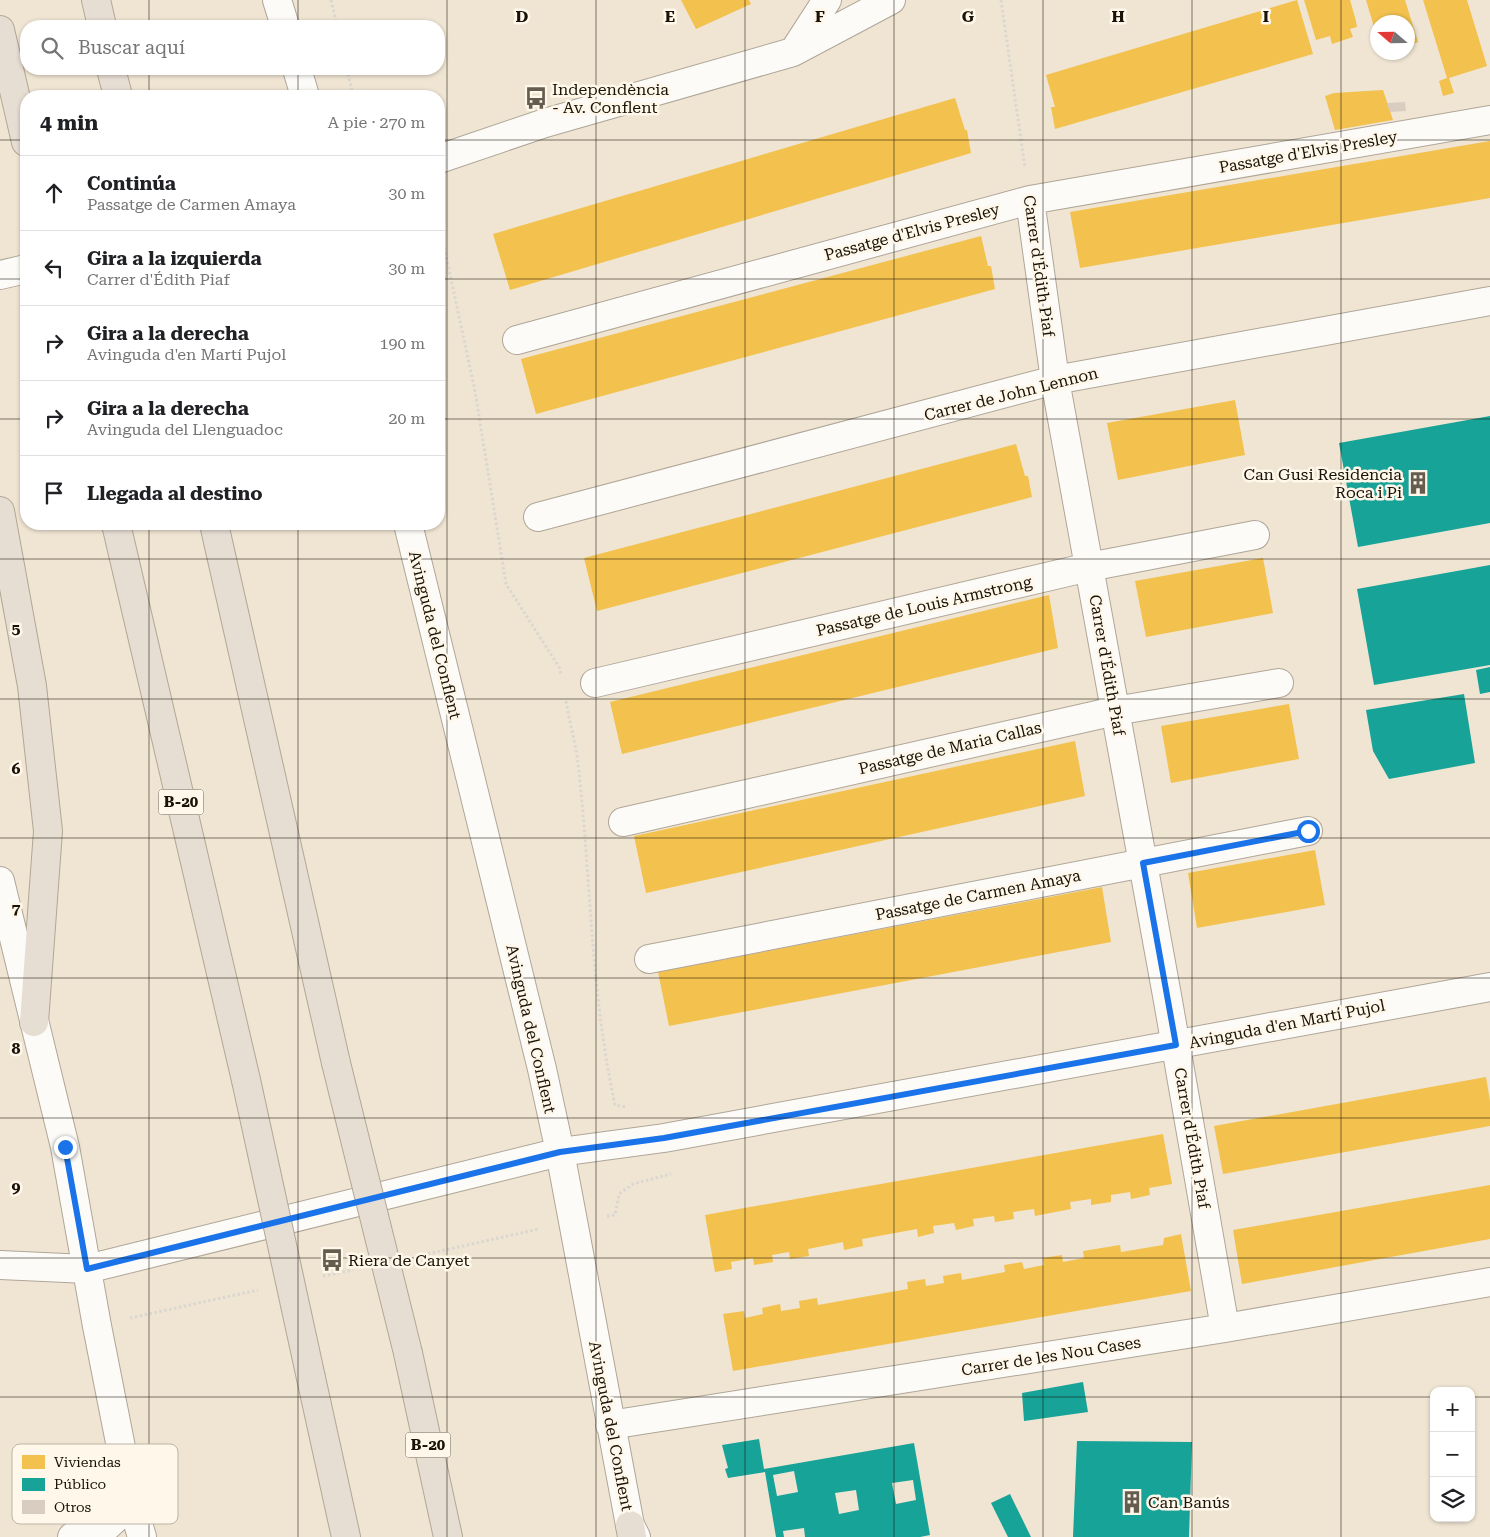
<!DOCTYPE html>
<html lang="es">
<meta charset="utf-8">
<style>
:root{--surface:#fff;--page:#f2f2f2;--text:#202124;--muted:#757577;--line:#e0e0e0}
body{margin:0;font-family:"Roboto Serif",serif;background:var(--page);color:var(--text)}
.controls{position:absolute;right:15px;bottom:15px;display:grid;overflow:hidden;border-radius:10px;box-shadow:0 1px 4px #0004}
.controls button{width:45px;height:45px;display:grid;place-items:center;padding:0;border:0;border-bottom:1px solid var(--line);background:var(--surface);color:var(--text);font:25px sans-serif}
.compass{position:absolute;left:1370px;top:15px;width:45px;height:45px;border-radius:50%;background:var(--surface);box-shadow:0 1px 4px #0004;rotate:290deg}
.stop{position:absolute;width:15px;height:15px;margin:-11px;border:4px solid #1a73e8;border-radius:50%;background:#fff}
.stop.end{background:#1a73e8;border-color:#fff;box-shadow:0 1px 5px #0008}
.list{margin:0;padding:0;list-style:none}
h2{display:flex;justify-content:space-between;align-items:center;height:65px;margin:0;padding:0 20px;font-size:21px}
h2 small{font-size:16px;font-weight:400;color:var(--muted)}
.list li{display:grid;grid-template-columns:32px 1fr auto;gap:15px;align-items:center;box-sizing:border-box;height:75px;padding:0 20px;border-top:1px solid var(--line)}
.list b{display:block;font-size:19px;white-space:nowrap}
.list p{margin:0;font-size:16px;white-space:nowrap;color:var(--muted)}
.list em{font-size:16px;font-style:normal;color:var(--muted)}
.icon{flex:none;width:28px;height:28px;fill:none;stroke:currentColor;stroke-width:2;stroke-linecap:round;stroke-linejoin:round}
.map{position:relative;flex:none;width:1490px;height:1537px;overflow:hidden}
.search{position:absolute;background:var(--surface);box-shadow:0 1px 4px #0004;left:20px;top:20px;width:425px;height:55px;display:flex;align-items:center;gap:12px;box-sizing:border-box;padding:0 18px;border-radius:20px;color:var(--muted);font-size:19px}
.panel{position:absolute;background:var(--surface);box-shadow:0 1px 4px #0004;left:20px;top:90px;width:425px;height:440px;border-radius:20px}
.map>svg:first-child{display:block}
.homes{fill:#f2c14e}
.public{fill:#17a398;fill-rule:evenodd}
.building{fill:#d9cdc2}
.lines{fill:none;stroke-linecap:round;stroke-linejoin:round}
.minor-casing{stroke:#afa698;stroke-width:30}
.highway-casing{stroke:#b3a695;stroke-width:30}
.path{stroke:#dad7d0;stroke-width:3;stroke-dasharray:2.5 2.5;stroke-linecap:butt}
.minor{stroke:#fdfbf8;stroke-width:28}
.highway{stroke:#e6ddd3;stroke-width:28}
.highway-bridge-casing{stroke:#b3a695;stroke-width:30;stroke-linecap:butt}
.highway-bridge{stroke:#e6ddd3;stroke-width:28}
.route{stroke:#1a73e8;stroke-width:6}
.grid{fill:none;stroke:#191307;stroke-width:1;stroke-opacity:0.55}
.labels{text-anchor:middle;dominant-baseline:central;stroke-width:5;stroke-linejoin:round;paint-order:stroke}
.shield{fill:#fff7ea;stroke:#5e574b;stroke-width:1}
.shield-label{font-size:15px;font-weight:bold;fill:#191307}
.poi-label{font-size:16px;fill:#191307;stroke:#fff7ea;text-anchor:start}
.street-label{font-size:16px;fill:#191307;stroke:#fff7ea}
.key{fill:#fff7ea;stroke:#bab3a6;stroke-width:1}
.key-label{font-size:14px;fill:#191307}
.grid-label{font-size:16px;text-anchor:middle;font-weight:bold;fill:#191307;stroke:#fff7ea;stroke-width:5;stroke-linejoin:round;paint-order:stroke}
</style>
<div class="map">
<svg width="1490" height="1537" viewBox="0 0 1490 1537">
<rect width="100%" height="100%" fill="#f0e5d3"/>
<!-- homes -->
<path class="homes" d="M 681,0 L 749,0 L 751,4 L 696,29 Z
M 1297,0 L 1313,54 L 1055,129 L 1051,107 L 1055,107 L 1046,75 Z
M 1304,0 L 1350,0 L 1356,21 L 1357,27 L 1350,29 L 1353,37 L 1332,44 L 1330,36 L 1316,40 Z
M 1366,0 L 1405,0 L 1418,42 L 1408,45 L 1408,22 L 1378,22 L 1377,37 Z
M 1423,0 L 1467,0 L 1487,66 L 1449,78 L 1454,93 L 1443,96 L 1439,81 L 1447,78 Z
M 1383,90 L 1393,120 L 1335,130 L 1325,96 L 1334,93 Z
M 955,98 L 965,130 L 967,130 L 971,153 L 510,290 L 493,234 Z
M 1490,141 L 1490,198 L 1080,268 L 1070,212 Z
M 981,236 L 988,266 L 991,266 L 995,289 L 536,414 L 521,359 Z
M 1235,400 L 1245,455 L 1118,480 L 1107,423 Z
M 1016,444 L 1025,476 L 1028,476 L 1032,497 L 597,611 L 584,558 Z
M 1263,558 L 1273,613 L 1146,637 L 1135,581 Z
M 1049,595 L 1058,648 L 622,754 L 610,702 Z
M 1289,704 L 1299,759 L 1171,783 L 1161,726 Z
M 1075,741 L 1085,796 L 646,893 L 634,836 Z
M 1315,850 L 1325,905 L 1197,928 L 1188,873 Z
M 1102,887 L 1111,942 L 669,1026 L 658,972 Z
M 1486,1077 L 1490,1101 L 1490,1126 L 1223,1174 L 1214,1126 Z
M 1163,1134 L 1172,1184 L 1149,1188 L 1150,1195 L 1131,1199 L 1130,1192 L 1111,1195 L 1111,1202 L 1091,1205 L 1091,1199 L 1070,1202 L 1071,1209 L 1035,1216 L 1034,1209 L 1013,1212 L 1014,1219 L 995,1222 L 994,1216 L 973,1219 L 974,1226 L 956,1230 L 954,1223 L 933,1226 L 934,1233 L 918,1237 L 917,1229 L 862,1239 L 863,1246 L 844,1250 L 843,1242 L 808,1249 L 809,1256 L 790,1259 L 789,1252 L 772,1255 L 773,1262 L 754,1265 L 753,1258 L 731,1262 L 732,1269 L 715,1272 L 705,1215 Z
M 1490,1185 L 1490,1239 L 1242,1284 L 1233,1230 Z
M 1181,1234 L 1191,1291 L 733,1371 L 723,1314 L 744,1311 L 745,1318 L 763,1314 L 762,1308 L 780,1304 L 781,1311 L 800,1308 L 799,1301 L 817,1298 L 818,1305 L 908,1289 L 907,1282 L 925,1279 L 926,1286 L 944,1283 L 943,1276 L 961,1273 L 962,1280 L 1005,1272 L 1004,1265 L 1022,1262 L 1024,1269 L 1044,1265 L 1043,1258 L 1062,1255 L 1063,1262 L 1084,1258 L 1083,1251 L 1120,1245 L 1121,1252 L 1163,1245 L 1164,1238 Z"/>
<!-- public -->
<path class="public" d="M 1490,416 L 1490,523 L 1358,547 L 1339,443 Z
M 1490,565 L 1490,665 L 1374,685 L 1357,589 Z
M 1490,667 L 1490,692 L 1480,694 L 1476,670 Z
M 1464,694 L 1475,763 L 1389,779 L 1373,751 L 1366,710 Z
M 1083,1382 L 1088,1412 L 1024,1421 L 1022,1393 Z
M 759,1439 L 764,1469 L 914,1443 L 930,1535 L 920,1537 L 805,1537 L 804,1528 L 783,1531 L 784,1537 L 776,1537 L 765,1472 L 728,1478 L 725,1469 L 728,1468 L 722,1445 ZM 794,1471 L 798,1492 L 777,1496 L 773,1475 ZM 913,1480 L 916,1500 L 896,1504 L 892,1483 ZM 856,1490 L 859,1510 L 839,1514 L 835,1493 Z
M 1077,1441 L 1192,1442 L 1189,1537 L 1073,1537 Z
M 1010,1494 L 1031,1537 L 1008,1537 L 991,1503 Z"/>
<!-- building -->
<path class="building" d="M 1405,102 L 1406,111 L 1390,112 L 1387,103 Z"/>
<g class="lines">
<defs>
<path id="minor" d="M 277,0 L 285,26
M 794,51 L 827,0
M 297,69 L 305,96
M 439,159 L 545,123 L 793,52 L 891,0
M 1030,200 L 1055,380 L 1168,1001 L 1225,1328
M 0,275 L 26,269
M 517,340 L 1030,200 L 1490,120
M 538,517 L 1055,380 L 1490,301
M 408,524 L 542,1069 L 560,1152 L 630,1525 L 636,1537
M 595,683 L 1089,567 L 1255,535
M 623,822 L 1115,711 L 1279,683
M 0,881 L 65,1147 L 97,1326 L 132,1503 L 142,1537
M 649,959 L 1308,831
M 0,1265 L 87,1269 L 560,1152 L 664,1138 L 1490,987
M 610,1425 L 1225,1328 L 1490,1282
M 72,1537 L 104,1529 L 132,1503"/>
<path id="highway" d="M 96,0 L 102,26
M 0,30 L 26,142
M 111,69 L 118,96
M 0,511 L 32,686 L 48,831 L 34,1022
M 116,524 L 246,1080
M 214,524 L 336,1063
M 408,1353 L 448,1537
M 311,1378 L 346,1537
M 630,1525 L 632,1537"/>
</defs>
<!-- minor casing -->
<use href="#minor" class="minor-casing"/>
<!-- highway casing -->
<use href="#highway" class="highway-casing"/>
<!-- path -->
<path class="path" d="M 331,0 L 337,26
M 1001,0 L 1025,168
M 347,69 L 353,96
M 439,223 L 475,391 L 506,584 L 559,667 L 561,675
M 566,701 C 570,725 577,748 579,772 C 591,883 591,995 615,1105 L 627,1107
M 607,1216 L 615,1215 L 619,1194 L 633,1184 L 671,1174
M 418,1256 L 539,1229
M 323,1276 L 353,1270
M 130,1318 L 258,1290"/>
<!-- minor -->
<use href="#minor" class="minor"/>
<!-- highway -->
<use href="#highway" class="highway"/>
<defs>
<path id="highway-bridge" d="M 336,1063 L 408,1353
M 246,1080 L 311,1378"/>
</defs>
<!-- highway-bridge casing -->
<use href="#highway-bridge" class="highway-bridge-casing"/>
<!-- highway-bridge -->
<use href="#highway-bridge" class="highway-bridge"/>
</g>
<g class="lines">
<!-- route -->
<path class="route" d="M 65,1147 L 87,1269 L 560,1152 L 664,1138 L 1176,1045 L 1143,863 L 1308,831"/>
</g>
<!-- grid -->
<path class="grid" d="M 149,0 L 149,26M 298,0 L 298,26M 447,0 L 447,1537M 596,0 L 596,1537M 745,0 L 745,1537M 894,0 L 894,1537M 1043,0 L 1043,1537M 1192,0 L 1192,1537M 1341,0 L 1341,1537M 149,69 L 149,96M 298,69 L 298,96M 0,140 L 26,140M 439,140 L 1490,140M 0,279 L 26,279M 439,279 L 1490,279M 0,419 L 26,419M 439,419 L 1490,419M 149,524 L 149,1537M 298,524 L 298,1537M 0,559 L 1490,559M 0,699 L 1490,699M 0,838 L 1490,838M 0,978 L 1490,978M 0,1118 L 1490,1118M 0,1258 L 1490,1258M 0,1397 L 1434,1397M 1471,1397 L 1490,1397"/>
<!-- icons -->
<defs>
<symbol id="bus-bare" viewBox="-9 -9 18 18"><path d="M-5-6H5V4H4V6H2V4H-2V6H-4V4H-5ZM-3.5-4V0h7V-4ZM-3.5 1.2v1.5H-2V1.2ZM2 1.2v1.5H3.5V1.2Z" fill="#645c4e" stroke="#fff7ea" stroke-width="2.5" paint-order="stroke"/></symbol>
<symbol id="building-bare" viewBox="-9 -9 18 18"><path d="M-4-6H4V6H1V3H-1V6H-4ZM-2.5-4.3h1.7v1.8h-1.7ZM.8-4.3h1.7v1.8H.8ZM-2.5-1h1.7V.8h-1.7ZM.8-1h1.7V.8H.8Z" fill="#645c4e" stroke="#fff7ea" stroke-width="2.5" paint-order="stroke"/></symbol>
</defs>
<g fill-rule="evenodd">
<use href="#bus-bare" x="520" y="82" width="32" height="32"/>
<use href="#building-bare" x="1402" y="467" width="32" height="32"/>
<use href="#bus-bare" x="316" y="1244" width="32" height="32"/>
<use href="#building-bare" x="1116" y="1486" width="32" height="32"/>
</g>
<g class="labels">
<!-- shield labels -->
<g class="shield">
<rect x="158.5" y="789.5" width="45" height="25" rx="4"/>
<rect x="405.5" y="1432.5" width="45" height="25" rx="4"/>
</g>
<g class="shield-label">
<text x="181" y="802">B-20</text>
<text x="428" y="1445">B-20</text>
</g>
<!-- poi labels -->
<g class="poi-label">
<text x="552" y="89">Independència<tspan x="552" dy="18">- Av. Conflent</tspan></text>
<text x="1402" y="474" text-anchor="end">Can Gusi Residencia<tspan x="1402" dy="18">Roca i Pi</tspan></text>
<text x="348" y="1260">Riera de Canyet</text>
<text x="1148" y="1502">Can Banús</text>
</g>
<!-- street labels -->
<g class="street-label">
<text transform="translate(1308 152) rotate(-10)">Passatge d'Elvis Presley</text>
<text transform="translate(912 232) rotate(-15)">Passatge d'Elvis Presley</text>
<text transform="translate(1039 266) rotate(82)">Carrer d'Édith Piaf</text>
<text transform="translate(1011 394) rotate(-14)">Carrer de John Lennon</text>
<text transform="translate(924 606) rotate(-13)">Passatge de Louis Armstrong</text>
<text transform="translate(435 635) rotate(76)">Avinguda del Conflent</text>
<text transform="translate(1107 665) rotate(80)">Carrer d'Édith Piaf</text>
<text transform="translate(950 748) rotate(-13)">Passatge de Maria Callas</text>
<text transform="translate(978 895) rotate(-11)">Passatge de Carmen Amaya</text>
<text transform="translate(1287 1024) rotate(-11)">Avinguda d'en Martí Pujol</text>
<text transform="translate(531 1029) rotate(77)">Avinguda del Conflent</text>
<text transform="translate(1192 1138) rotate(80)">Carrer d'Édith Piaf</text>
<text transform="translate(1051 1356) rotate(-9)">Carrer de les Nou Cases</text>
<text transform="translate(611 1426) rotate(79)">Avinguda del Conflent</text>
</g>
</g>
<!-- legend -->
<rect x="12" y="1444" width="166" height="80" rx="8" class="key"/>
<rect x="22" y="1455" width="23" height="14" fill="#f2c14e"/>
<rect x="22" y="1478" width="23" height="13" fill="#17a398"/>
<rect x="22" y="1500" width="23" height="14" fill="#d9cdc2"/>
<g class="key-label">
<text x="54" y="1467">Viviendas</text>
<text x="54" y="1489">Público</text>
<text x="54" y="1512">Otros</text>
</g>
<g class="grid-label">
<text x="522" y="22">D</text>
<text x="670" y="22">E</text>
<text x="820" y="22">F</text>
<text x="968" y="22">G</text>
<text x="1118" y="22">H</text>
<text x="1266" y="22">I</text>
<text x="16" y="634">5</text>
<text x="16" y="774">6</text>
<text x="16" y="914">7</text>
<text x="16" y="1054">8</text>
<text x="16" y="1193">9</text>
</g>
</svg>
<div class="controls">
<button>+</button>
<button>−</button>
<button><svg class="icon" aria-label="layers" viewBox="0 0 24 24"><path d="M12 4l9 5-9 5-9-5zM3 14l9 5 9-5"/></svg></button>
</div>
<svg class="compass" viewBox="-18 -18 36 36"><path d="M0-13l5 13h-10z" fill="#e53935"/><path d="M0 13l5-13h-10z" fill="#757577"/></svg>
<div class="stop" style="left:1308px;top:831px"></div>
<div class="stop end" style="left:65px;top:1147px"></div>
<div class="search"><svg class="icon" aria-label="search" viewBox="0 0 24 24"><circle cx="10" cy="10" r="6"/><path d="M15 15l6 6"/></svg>Buscar aquí</div>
<section class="panel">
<h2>4 min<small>A pie · 270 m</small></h2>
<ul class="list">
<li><svg class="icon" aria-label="ahead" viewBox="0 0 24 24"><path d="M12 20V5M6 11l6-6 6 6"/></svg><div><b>Continúa</b><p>Passatge de Carmen Amaya</p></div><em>30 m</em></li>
<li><svg class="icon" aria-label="left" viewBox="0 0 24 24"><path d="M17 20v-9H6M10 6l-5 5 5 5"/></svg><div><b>Gira a la izquierda</b><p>Carrer d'Édith Piaf</p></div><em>30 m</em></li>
<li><svg class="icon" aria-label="right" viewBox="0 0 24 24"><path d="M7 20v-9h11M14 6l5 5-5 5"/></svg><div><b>Gira a la derecha</b><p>Avinguda d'en Martí Pujol</p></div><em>190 m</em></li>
<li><svg class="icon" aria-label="right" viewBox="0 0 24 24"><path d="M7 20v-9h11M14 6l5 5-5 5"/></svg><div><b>Gira a la derecha</b><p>Avinguda del Llenguadoc</p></div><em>20 m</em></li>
<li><svg class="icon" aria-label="arrive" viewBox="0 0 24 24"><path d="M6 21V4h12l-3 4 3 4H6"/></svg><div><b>Llegada al destino</b></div></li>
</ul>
</section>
</div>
